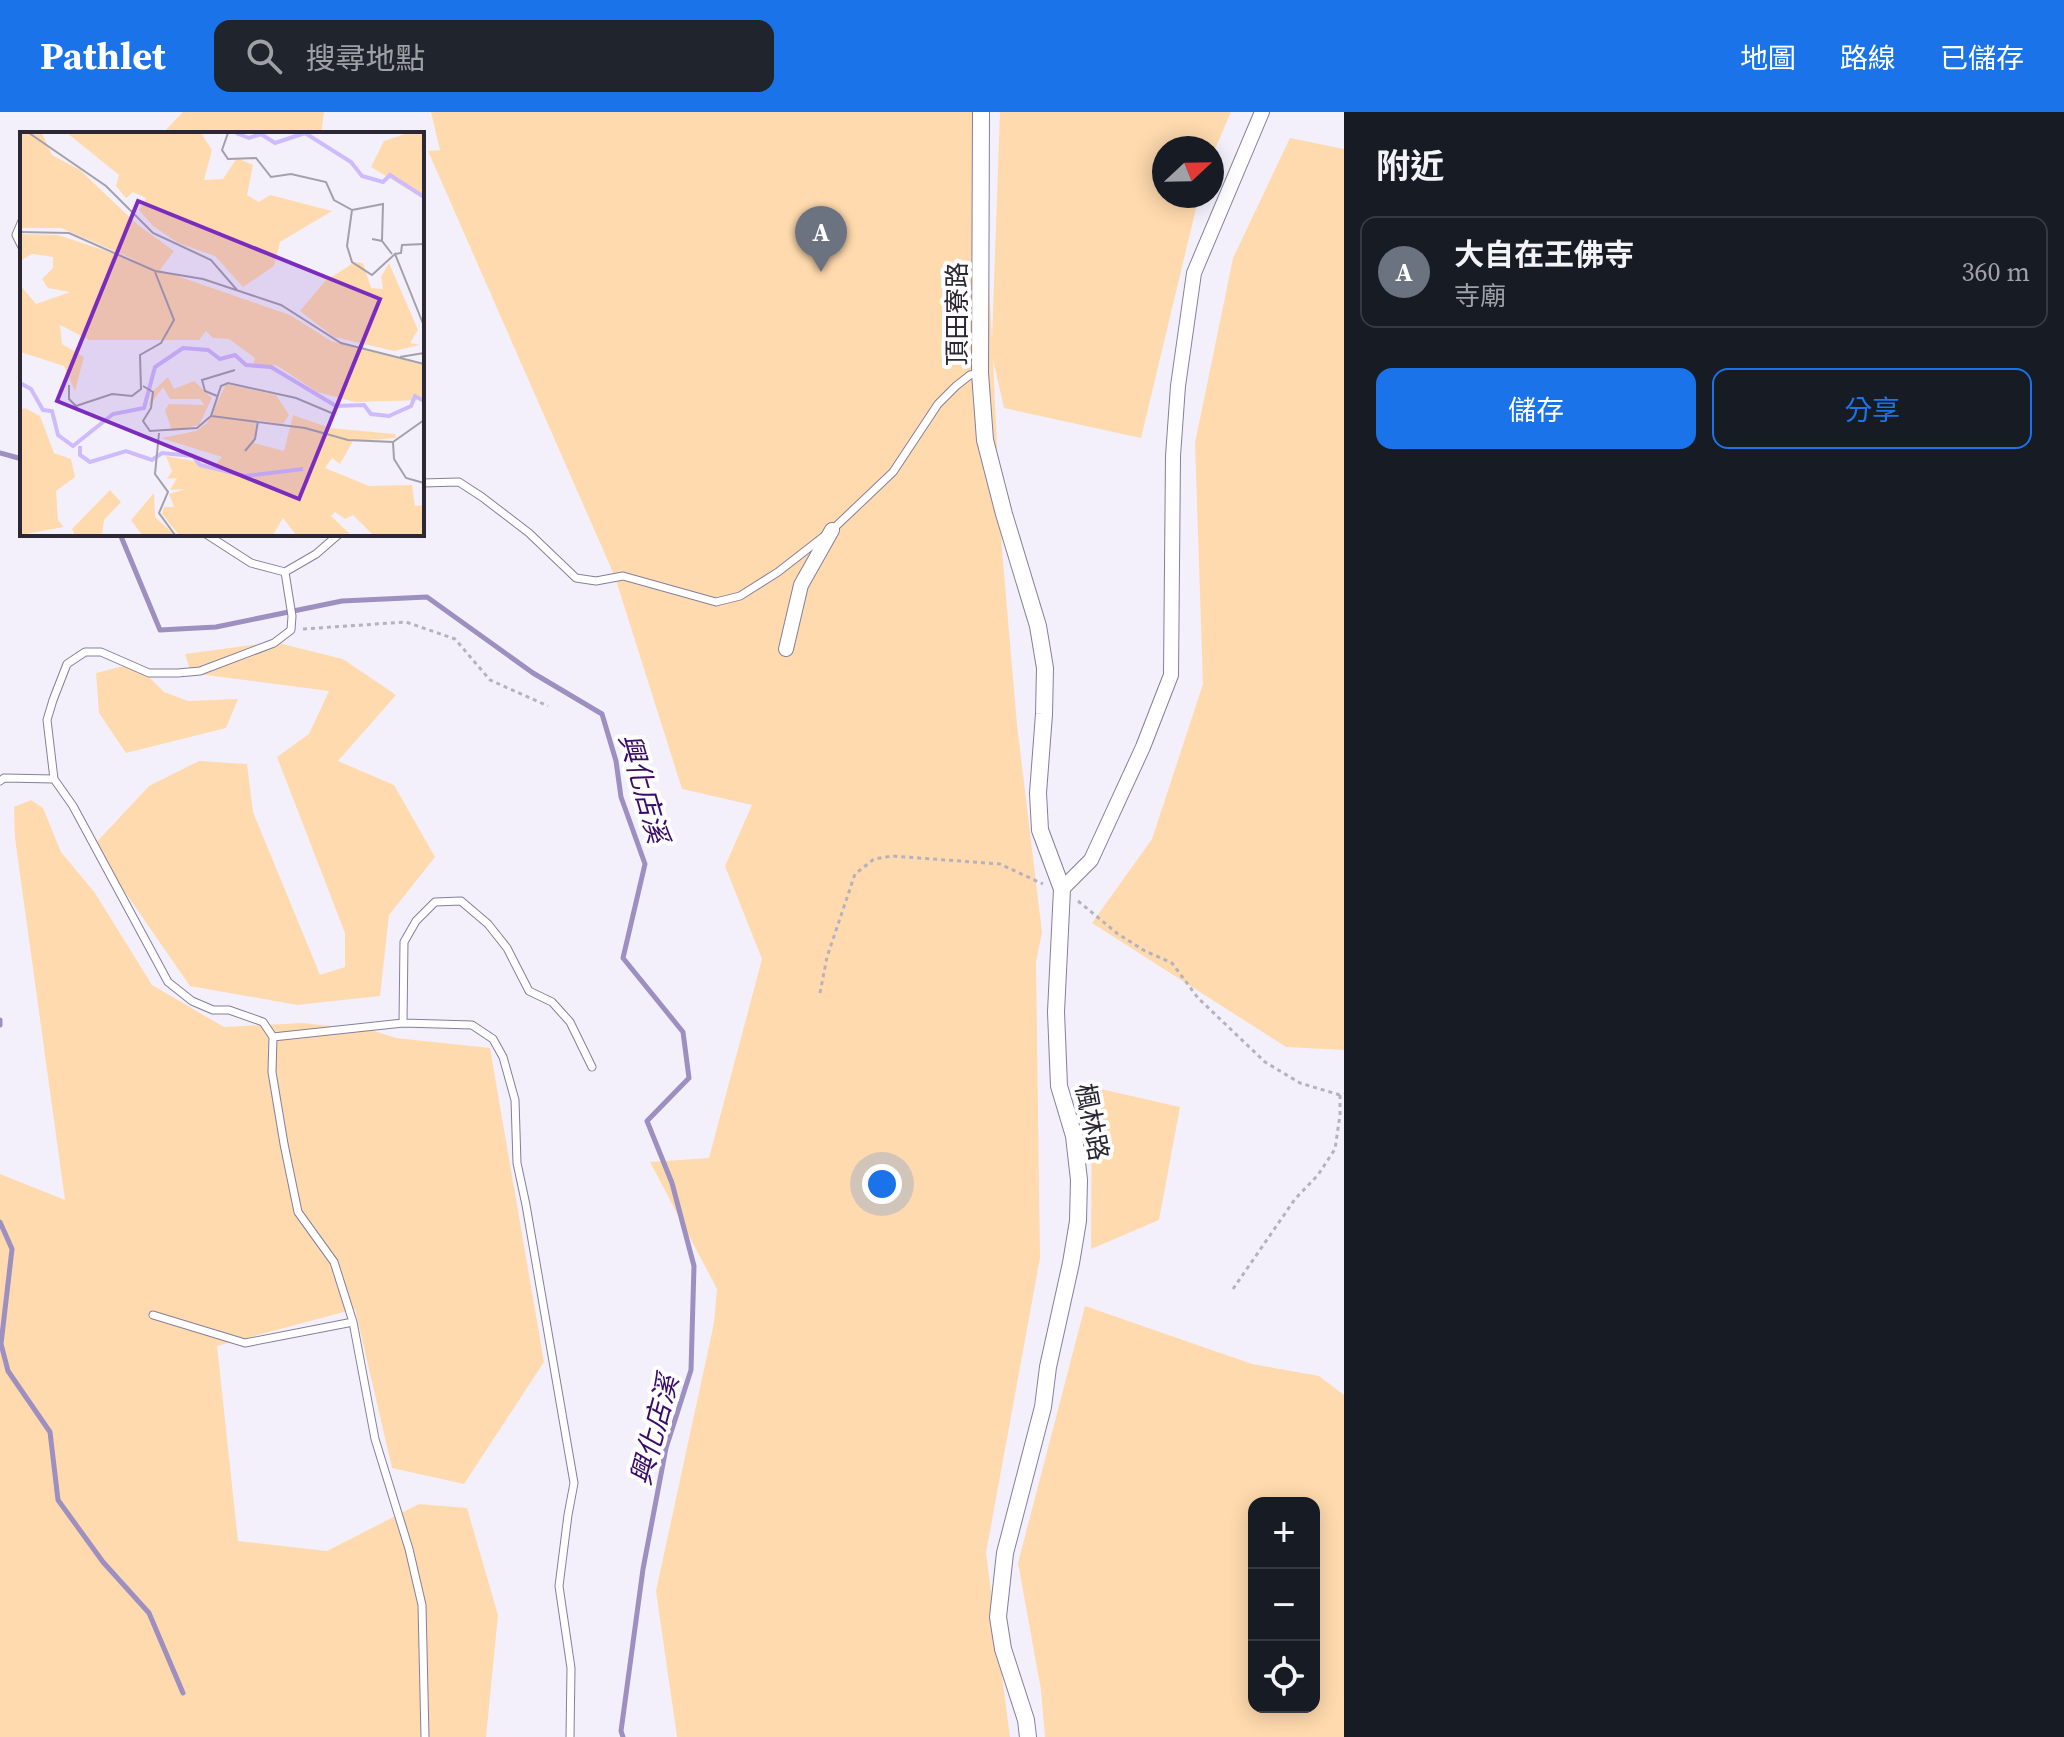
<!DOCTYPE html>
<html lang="zh-TW">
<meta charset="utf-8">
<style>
:root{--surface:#171b24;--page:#20242c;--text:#f1f3f6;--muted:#9ea1a6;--line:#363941;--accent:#1a73e8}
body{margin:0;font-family:"Source Serif 4","Noto Sans TC",serif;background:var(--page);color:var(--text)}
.controls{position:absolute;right:24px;bottom:24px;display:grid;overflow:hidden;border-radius:16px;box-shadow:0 4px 20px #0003}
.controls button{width:72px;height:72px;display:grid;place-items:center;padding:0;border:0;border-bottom:2px solid var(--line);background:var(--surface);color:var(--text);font:40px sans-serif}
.compass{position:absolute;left:1152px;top:24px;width:72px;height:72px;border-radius:50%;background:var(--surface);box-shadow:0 4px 20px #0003;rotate:68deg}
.you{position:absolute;left:882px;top:1072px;width:28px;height:28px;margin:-20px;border:6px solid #fff;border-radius:50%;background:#1a73e8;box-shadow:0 0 0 12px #1a73e833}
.badge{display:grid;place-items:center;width:52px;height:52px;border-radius:50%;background:var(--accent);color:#fff;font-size:26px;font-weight:700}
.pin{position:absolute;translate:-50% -66px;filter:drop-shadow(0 2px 4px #0008)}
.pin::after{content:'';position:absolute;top:42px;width:28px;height:24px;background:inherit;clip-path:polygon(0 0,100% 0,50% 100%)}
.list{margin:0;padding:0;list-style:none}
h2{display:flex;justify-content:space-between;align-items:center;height:104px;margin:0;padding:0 32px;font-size:34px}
h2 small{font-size:26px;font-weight:400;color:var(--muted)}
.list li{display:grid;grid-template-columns:52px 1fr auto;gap:24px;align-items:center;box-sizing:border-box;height:112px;margin:0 16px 16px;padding:0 16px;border:2px solid var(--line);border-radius:16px}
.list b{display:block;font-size:30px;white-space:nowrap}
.list p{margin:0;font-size:26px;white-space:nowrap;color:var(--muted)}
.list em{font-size:26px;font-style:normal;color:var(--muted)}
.actions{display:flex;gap:16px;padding:24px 32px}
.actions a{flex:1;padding:18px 0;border:2px solid var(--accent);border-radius:16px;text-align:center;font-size:28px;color:var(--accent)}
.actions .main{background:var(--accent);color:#fff}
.icon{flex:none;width:44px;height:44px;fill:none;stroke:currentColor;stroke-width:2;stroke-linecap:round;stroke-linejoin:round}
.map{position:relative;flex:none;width:1344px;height:1625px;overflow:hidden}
header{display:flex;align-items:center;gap:48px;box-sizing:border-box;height:112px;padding:0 40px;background:var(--accent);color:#fff}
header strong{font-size:38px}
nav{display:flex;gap:44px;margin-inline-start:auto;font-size:28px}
.search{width:560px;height:72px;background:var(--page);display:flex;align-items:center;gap:20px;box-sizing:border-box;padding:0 28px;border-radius:16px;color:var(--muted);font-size:30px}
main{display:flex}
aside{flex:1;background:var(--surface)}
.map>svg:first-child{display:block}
.green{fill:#ffdaae;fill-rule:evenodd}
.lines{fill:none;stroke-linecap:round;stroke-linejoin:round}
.stream{stroke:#9d8fc0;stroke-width:5}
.service-casing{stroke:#867e9a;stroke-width:9}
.minor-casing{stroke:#867e9a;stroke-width:16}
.tertiary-casing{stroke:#867e9a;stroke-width:18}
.path{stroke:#b5b2be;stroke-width:3;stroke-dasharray:4 4;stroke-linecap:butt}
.service{stroke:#fff;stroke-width:7}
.minor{stroke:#fff;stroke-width:14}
.tertiary{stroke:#fff;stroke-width:16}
.labels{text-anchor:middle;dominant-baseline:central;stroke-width:8;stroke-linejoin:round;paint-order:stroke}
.street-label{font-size:26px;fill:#2b2833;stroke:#fff}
.water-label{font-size:28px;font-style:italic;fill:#390a6a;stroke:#fff}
.inset-river{fill:none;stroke:#cebbfd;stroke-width:4}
.inset-road{fill:none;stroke:#a3a0ac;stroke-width:2}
.view{fill:#7b2cbf;fill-opacity:0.15;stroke:#7b2cbf;stroke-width:4}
.inset-edge{fill:none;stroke:#2b2833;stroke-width:4}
</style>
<header>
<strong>Pathlet</strong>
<div class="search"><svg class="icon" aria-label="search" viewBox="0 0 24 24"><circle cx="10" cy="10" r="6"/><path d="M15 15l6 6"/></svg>搜尋地點</div>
<nav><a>地圖</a><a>路線</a><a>已儲存</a></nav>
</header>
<main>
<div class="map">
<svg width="1344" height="1625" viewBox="0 0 1344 1625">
<rect width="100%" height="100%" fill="#f3f0fc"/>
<!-- green -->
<path class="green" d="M 183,0 L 324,0 L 321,22 L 162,22 Z
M 431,0 L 980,0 L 992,228 L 1000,0 L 1231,0 L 1212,44 L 1212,36 L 1164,36 L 1164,84 L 1199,84 L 1141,326 L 1004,296 L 993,248 L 1002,438 L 1017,613 L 1042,820 L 1036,850 L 1040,1146 L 986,1441 L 1010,1625 L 677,1625 L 656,1479 L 714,1211 L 717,1177 L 650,1050 L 709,1046 L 762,847 L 725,754 L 752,693 L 682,677 L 615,465 L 428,39 L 440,38 Z
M 1290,26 L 1344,37 L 1344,938 L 1286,935 L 1092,811 L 1152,727 L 1203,572 L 1195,331 L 1233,146 Z
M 274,530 L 343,547 L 396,583 L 338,649 L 394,673 L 435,745 L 389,803 L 380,884 L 297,893 L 190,874 L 93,734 L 149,674 L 199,649 L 247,652 L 253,700 L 320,863 L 345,855 L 345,821 L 277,645 L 309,622 L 329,579 L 191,561 L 185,542 Z
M 135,551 L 164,580 L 188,589 L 238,587 L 226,616 L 126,641 L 99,601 L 96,561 Z
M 31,688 L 43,696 L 61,740 L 95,781 L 152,873 L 224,915 L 302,911 L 371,918 L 396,926 L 490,936 L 544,1250 L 464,1372 L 392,1356 L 355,1197 L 217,1234 L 238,1429 L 327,1439 L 419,1392 L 467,1396 L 498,1503 L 486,1625 L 0,1625 L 0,1062 L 65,1088 L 15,726 L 14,695 Z
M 1092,975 L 1180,995 L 1159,1108 L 1091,1137 Z
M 1085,1194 L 1252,1252 L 1319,1264 L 1344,1283 L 1344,1625 L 1045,1625 L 1041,1578 L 1018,1451 ZM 1254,1391 L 1314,1391 L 1314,1595 L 1254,1595 Z"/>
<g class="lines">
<!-- stream -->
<path class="stream" d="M 0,341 L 22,347
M 120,422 L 160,518 L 216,515 L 342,489 L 427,485 L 533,561 L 602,602 L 616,649 L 621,685 L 645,752 L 623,846 L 683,920 L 689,966 L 647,1009 L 672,1071 L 694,1154 L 691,1258 L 666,1336 L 643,1457 L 621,1619 L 623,1625
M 0,908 L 0,913
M 0,1110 L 12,1137 L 1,1232 L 8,1259 L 50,1320 L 58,1388 L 103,1450 L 149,1501 L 183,1581"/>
<defs>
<path id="service" d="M 22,109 L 16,123 L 22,135
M 422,371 L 459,370 L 482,385 L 529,421 L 576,466 L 596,469 L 623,464 L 716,490 L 740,484 L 778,460 L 832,418 L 893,360 L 938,292 L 956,274 L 970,263 L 980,261
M 206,422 L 251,451 L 285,460 L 316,442 L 339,422
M 0,669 L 4,666 L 54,667
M 403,911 L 404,830 L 416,809 L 435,790 L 461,789 L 488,812 L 507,836 L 529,879 L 552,890 L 570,910 L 592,955
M 273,925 L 263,910 L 229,898 L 213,898 L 192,889 L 168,870 L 73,694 L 54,667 L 47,608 L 53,588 L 67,552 L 85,540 L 101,540 L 149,561 L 178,561 L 200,559 L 274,531 L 291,518 L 292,504 L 285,460
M 153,1203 L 245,1231 L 353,1210
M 425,1625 L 422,1493 L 409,1437 L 375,1327 L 353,1210 L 334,1150 L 298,1100 L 284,1032 L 272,960 L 273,925 L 403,911 L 472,913 L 493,927 L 503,945 L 515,988 L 517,1051 L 526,1093 L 574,1371 L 568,1403 L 559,1474 L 571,1556 L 570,1625"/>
<path id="minor" d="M 786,537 L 801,473 L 832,418
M 1062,777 L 1091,748 L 1143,635 L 1171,563 L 1173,344 L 1178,274 L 1194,161 L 1262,0"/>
<path id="tertiary" d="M 981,0 L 980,261 L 985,328 L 1004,402 L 1038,514 L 1045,556 L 1044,602 L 1038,681 L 1040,718 L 1062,777 L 1056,900 L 1059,974 L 1074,1024 L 1079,1068 L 1078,1109 L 1071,1151 L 1048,1255 L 1043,1295 L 1005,1441 L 998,1505 L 1003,1537 L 1026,1608 L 1028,1625"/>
</defs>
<!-- service casing -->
<use href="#service" class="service-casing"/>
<!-- minor casing -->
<use href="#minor" class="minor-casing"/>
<!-- tertiary casing -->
<use href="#tertiary" class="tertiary-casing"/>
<!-- path -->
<path class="path" d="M 303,517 L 406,510 L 455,527 L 490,568 L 548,594
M 1078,789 L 1118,822 L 1145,839 L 1172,851 L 1198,886 L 1265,950 L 1300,971 L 1340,983 L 1344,982
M 820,881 L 827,845 L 855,762 L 874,747 L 892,744 L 1000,752 L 1043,772
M 1233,1177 L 1295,1087 L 1318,1063 L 1335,1037 L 1340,1003 L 1340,983"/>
<!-- service -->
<use href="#service" class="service"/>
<!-- minor -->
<use href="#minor" class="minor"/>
<!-- tertiary -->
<use href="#tertiary" class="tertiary"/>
</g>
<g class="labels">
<!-- street labels -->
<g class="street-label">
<text transform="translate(957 202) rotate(-90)">頂田寮路</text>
<text transform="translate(1092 1010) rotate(79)">楓林路</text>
</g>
<!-- water labels -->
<g class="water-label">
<text transform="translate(644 676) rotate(74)">興化店溪</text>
<text transform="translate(654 1318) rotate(-75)">興化店溪</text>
</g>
</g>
<!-- overview -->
<g transform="translate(20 20)">
<rect width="404" height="404" fill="#f3f0fc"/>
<path d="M 0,1 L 22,1 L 32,23 L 60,38 L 118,93 L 154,119 L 140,138 L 270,183 L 311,209 L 404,233 L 404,268 L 335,270 L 297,260 L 256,233 L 232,236 L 235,226 L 209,207 L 193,206 L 186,199 L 179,208 L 69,208 L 40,193 L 42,212 L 64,225 L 55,259 L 44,234 L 0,220 L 0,153 L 16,172 L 50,160 L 28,156 L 22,147 L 33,136 L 33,125 L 12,122 L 0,129 L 0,102 L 38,103 L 120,130 L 41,96 L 0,96 ZM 47,1 L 181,1 L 192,18 L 184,48 L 203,47 L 217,26 L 233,33 L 227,63 L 239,70 L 250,63 L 312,79 L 260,110 L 254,134 L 223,155 L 195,124 L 158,111 L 133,94 L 119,78 L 126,66 L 113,60 L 106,66 L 96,54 L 99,43 ZM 388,1 L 404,1 L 404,67 L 351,35 L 364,9 ZM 335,130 L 343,131 L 351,156 L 363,157 L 361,145 L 369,131 L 398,198 L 390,211 L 400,213 L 374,219 L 314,205 L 280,179 L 305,149 ZM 148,245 L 154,257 L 174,249 L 192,266 L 179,293 L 152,299 L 145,278 L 149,272 L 184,273 L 180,267 L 150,267 L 143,255 L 129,274 L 132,260 ZM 206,252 L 256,263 L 269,283 L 263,292 L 237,288 L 234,311 L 264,319 L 273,283 L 310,296 L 375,302 L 376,306 L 333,309 L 320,332 L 312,326 L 305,336 L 349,354 L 392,353 L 395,374 L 404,373 L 404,403 L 353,403 L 333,383 L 325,387 L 315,380 L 311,384 L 331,403 L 276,403 L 263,386 L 253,403 L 159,403 L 142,382 L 144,375 L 154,375 L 149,362 L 165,357 L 150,358 L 157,346 L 147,347 L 152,339 L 146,324 L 195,333 L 202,325 L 141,306 L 176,299 L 187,291 ZM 5,276 L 20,284 L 34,321 L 51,327 L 55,345 L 36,359 L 38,388 L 44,395 L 0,403 L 0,278 ZM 90,358 L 101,370 L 84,388 L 82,403 L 55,403 L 52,397 ZM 134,361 L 135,385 L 155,403 L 122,403 L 111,388 Z" fill="#ffdaae"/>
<path class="inset-river" d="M 216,1 L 229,6 L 241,2 L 255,11 L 285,1 L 331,30 L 342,44 L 363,50 L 370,43 L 404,65M 0,251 L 11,257 L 23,278 L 32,279 L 38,303 L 53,314 L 93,282 L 124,276 L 135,235 L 163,216 L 188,218 L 200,227 L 215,223 L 226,233 L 251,235 L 316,274 L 344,273 L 351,282 L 369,284 L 391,274 L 395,264 L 404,269M 60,314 L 60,323 L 70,330 L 106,319 L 132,328 L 142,321 L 173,324 L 180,333 L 225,344 L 283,337"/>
<path class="inset-road" d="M 9,1 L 86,54 L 133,101 L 191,128 L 217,158M 208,1 L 202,18 L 208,27 L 236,26 L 251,45 L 271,42 L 306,50 L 314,68 L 332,78 L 327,114 L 332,130 L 352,143 L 375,122 L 404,194M 332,78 L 363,72 L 362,109M 0,100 L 49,101 L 135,139 L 183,147 L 261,173 L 321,211 L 404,232M 352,107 L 362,109 L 372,122M 375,122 L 381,121 L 382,113 L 404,112M 380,225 L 404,221M 49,253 L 49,267 L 56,274 L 92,262 L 112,264 L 121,257 L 120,223 L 141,211 L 154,188 L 135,140M 123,254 L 133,260 L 131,276 L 123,289 L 130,299 L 177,296 L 191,284M 197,264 L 185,259 L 182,248 L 215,238M 314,282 L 276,266 L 208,251 L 201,254 L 191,284 L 285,296 L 328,308 L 373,310 L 374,327 L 386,346 L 404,351M 139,301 L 135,342 L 148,360 L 139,381 L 155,403M 373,310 L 404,288M 225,319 L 235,307 L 238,289"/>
<path class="view" d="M 118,69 L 360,167 L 279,367 L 37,269 Z"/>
<rect width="404" height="404" class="inset-edge"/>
</g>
</svg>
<div class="controls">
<button>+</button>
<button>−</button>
<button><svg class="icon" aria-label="locate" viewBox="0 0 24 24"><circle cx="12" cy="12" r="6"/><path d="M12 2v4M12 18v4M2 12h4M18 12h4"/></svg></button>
</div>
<svg class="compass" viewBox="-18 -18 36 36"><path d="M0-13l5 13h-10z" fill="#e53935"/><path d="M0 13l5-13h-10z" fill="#9ea1a6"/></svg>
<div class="you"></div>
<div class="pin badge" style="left:821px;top:160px;background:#6b7280">A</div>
</div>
<aside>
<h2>附近<small></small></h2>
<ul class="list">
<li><span class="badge" style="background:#6b7280">A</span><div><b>大自在王佛寺</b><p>寺廟</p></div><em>360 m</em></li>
</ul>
<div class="actions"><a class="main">儲存</a><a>分享</a></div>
</aside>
</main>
